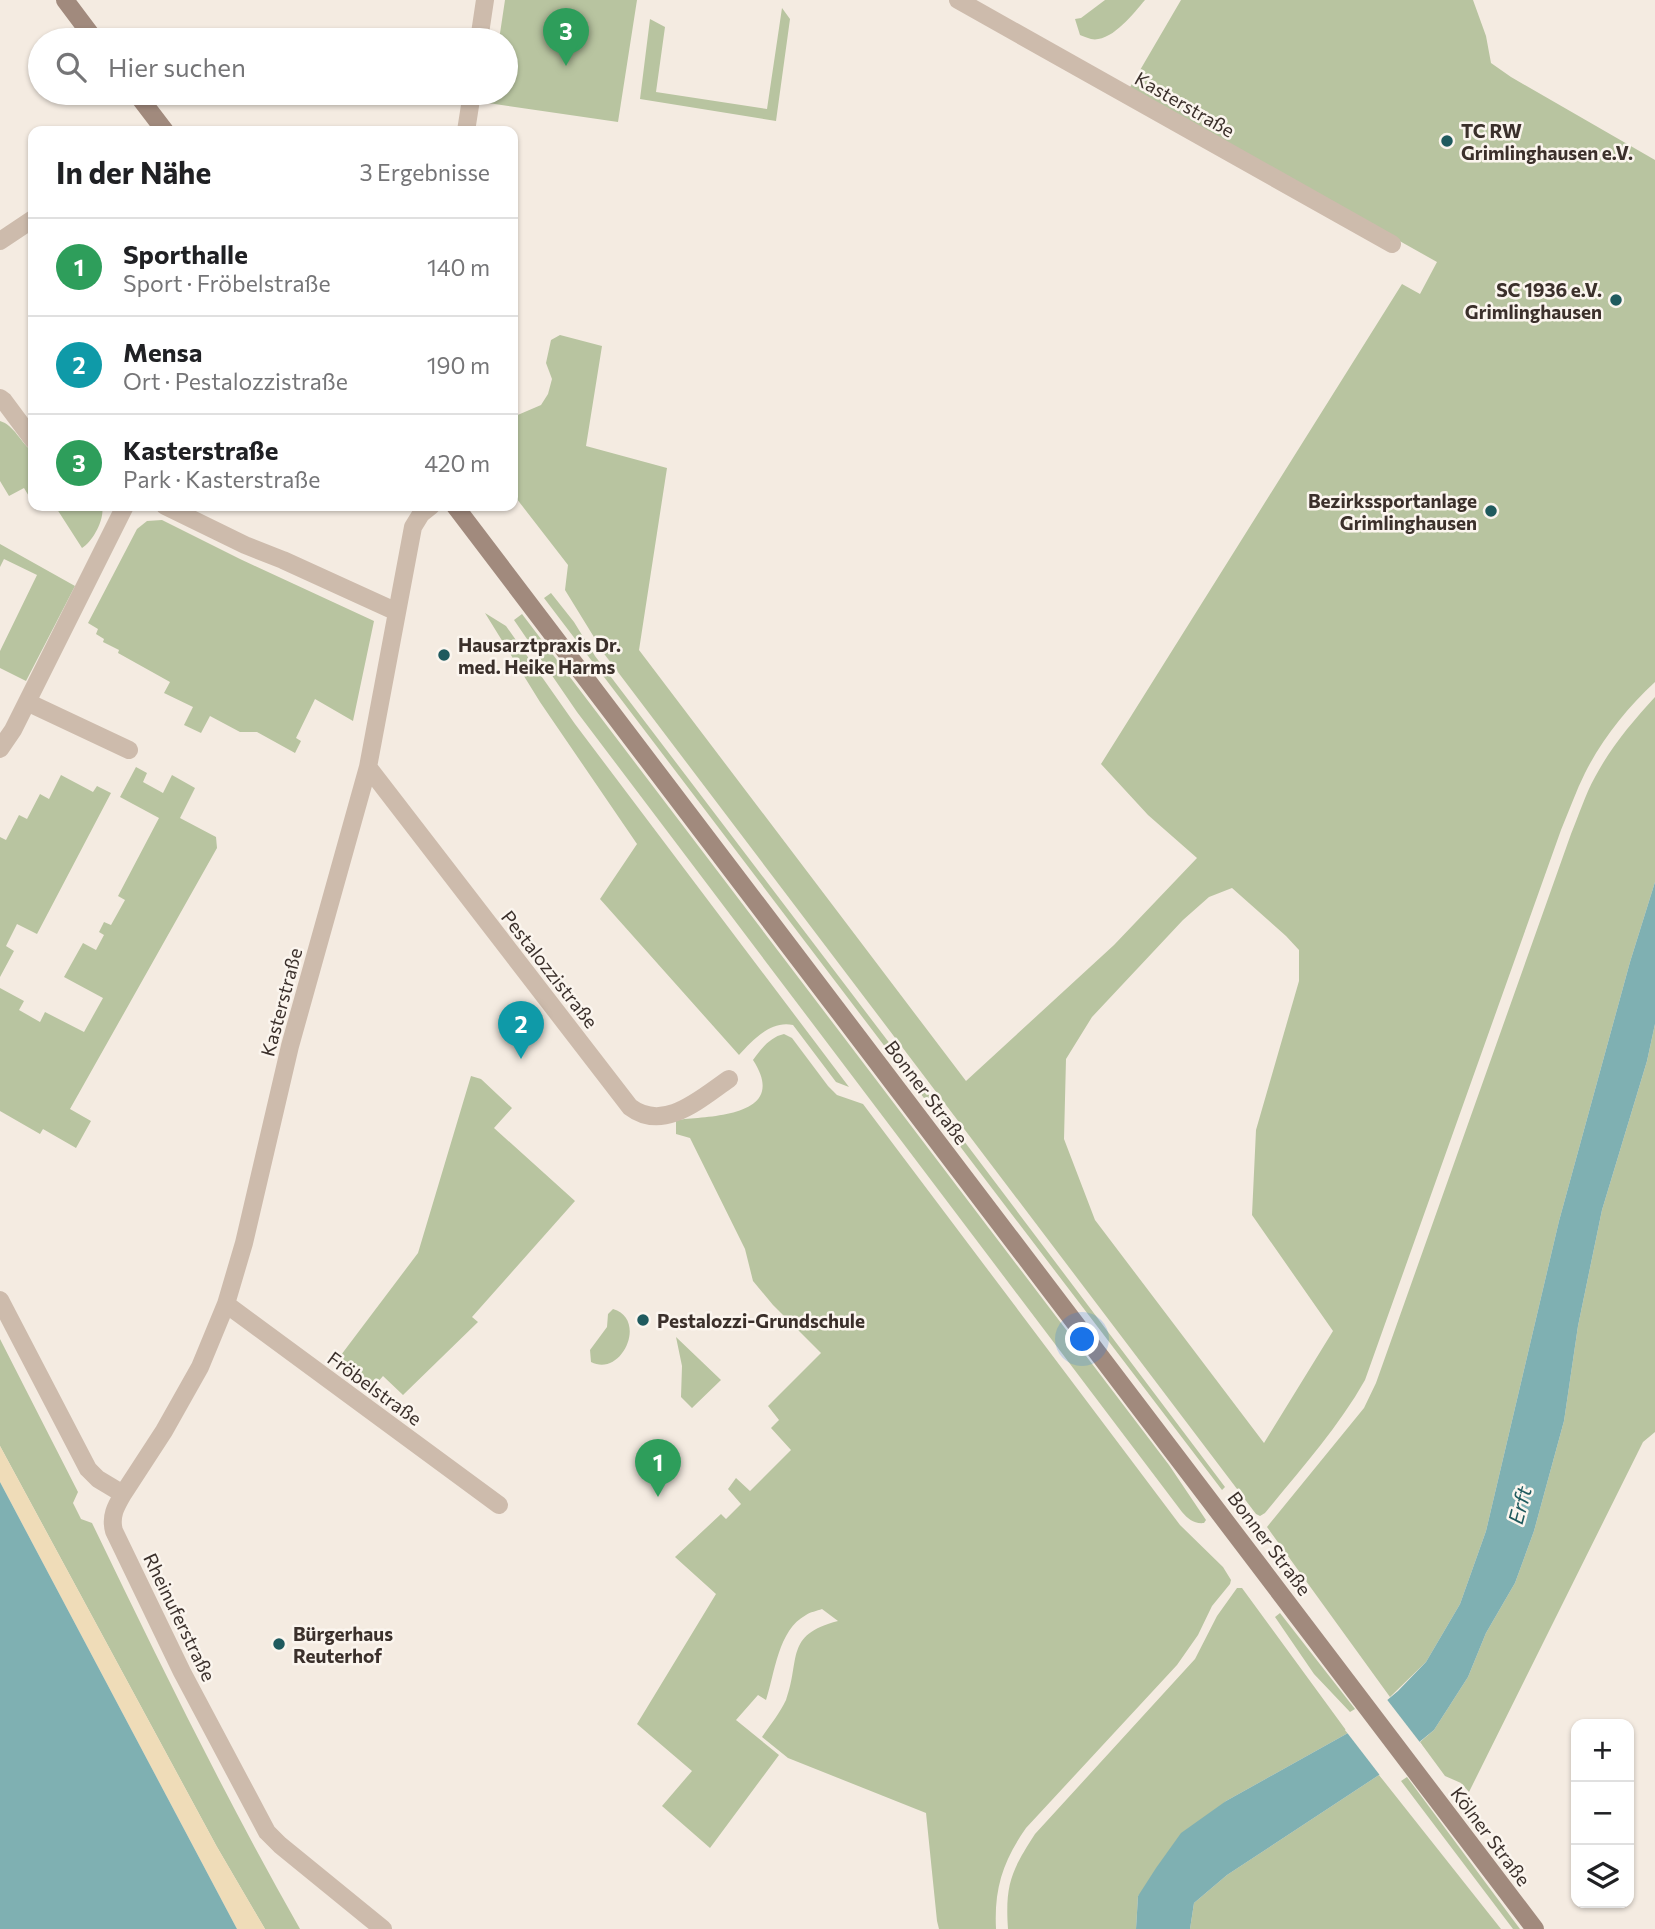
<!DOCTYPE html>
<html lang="de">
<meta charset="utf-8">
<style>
:root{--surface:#fff;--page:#f6f6f6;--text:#202124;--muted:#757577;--line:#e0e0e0;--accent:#0b8043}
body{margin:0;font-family:Commissioner,sans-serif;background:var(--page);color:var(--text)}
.controls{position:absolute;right:21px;bottom:21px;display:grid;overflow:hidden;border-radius:14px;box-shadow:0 2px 5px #0004}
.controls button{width:63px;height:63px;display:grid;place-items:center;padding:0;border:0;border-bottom:2px solid var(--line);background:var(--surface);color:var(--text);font:35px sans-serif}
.you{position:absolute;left:1083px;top:1340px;width:24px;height:24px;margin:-18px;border:5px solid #fff;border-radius:50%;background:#1a73e8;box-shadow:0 0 0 10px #1a73e833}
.badge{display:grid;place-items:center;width:46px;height:46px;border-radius:50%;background:var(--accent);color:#fff;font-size:23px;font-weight:700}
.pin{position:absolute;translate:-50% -58px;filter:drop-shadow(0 2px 4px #0008)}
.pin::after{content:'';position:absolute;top:37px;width:24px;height:21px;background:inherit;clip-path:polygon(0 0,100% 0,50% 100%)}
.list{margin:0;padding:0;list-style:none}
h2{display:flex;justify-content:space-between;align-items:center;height:91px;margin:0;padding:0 28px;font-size:30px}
h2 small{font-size:23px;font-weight:400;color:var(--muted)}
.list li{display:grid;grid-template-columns:46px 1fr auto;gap:21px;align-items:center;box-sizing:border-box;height:98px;padding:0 28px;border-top:2px solid var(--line)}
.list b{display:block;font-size:26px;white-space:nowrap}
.list p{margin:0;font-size:23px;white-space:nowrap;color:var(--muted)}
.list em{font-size:23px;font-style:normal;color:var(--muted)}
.icon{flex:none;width:38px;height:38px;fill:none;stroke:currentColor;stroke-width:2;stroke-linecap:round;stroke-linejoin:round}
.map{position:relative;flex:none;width:1655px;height:1929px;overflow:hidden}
.search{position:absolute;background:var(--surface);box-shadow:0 2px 5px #0004;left:28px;top:28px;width:490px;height:77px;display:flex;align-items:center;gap:18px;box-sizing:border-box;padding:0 24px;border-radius:38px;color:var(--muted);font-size:26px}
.panel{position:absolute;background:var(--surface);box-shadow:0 2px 5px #0004;left:28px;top:126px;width:490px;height:385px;border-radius:14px}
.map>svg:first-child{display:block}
.green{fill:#b8c4a0;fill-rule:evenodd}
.sand{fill:#efdcb8}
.water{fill:#7fb0b2}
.pier{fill:#f4ebe1}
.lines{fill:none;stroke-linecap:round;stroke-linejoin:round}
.street{stroke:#cdbbac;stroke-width:18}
.secondary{stroke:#a18a7d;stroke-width:18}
.poi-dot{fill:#1f5a5e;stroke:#fbf5ee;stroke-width:2.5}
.labels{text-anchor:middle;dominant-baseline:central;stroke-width:5;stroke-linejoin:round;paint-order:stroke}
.street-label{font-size:19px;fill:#3b302b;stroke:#fbf5ee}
.poi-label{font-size:19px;font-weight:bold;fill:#3b302b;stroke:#fbf5ee;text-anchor:start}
.water-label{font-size:21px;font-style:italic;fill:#1f5a5e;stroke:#fbf5ee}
</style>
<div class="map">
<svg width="1655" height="1929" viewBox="0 0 1655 1929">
<rect width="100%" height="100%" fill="#f4ebe1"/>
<!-- green -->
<path class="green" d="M 505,0 L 637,0 L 618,122 L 488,103 L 490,93 L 506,93 L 506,40 L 499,40 Z
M 1105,0 L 1145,0 C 1133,14 1111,43 1091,39 C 1087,38 1083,36 1080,35 L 1075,19 L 1081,18 Z
M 1181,0 L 1473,0 L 1486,36 L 1491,63 L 1511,77 L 1655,160 L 1655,682 C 1627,708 1602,739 1585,773 C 1576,791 1569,811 1561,830 L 1365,1380 C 1338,1428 1300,1470 1265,1513 L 1260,1516 L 1256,1514 L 605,655 L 565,590 L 568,565 L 513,494 L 513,417 L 541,405 L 548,394 L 552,379 L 546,363 L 551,340 L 560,335 L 602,346 L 586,446 L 667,468 L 639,650 L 966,1081 L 1114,945 L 1197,858 L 1148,815 L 1101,764 L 1402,284 L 1420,294 L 1437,262 L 1129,89 ZM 1232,888 L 1286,936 L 1299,950 L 1299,981 L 1256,1130 L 1252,1215 L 1333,1331 L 1264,1443 L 1095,1220 L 1064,1139 L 1066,1059 L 1092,1017 L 1183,920 L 1209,897 Z
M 782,8 L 790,19 L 776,121 L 640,99 L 650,19 L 665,27 L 656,92 L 767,109 Z
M 0,421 C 14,425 21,443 33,452 L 33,503 L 24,488 L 9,496 L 0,481 Z
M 55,506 L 102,506 C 105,519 93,541 82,548 Z
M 162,520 L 240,559 L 374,621 L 353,721 L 315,699 L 296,738 L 301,741 L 295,753 L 257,732 L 240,732 L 210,716 L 201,733 L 184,725 L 193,707 L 164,693 L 170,682 L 118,653 L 119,650 L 103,642 L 104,639 L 96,634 L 98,629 L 88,623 L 137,529 L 147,521 Z
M 0,544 L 75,586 L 26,681 L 0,668 L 0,651 L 37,575 L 4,559 L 0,567 Z
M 551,593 L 574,622 L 595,656 L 954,1128 L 949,1131 L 544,598 Z
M 485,613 L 506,626 L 575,724 L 849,1087 L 836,1082 L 793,1025 C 771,1020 753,1040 739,1055 L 600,899 L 637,844 L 540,702 Z
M 522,614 L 1169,1465 L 1206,1520 L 1204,1523 C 1194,1524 1188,1519 1182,1512 L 577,712 L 514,620 Z
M 1655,697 L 1655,882 L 1630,962 L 1559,1221 L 1486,1531 L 1460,1604 L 1426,1662 L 1390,1697 L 1267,1527 L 1364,1408 L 1376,1383 L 1571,834 C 1579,815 1585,795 1595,777 C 1611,747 1632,722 1655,697 Z
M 136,767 L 147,773 L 143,782 L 163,793 L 172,775 L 195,788 L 180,818 L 216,837 L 217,848 L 70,1109 L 91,1121 L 76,1148 L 43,1129 L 40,1134 L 0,1111 L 0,988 L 24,1001 L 19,1010 L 40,1022 L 45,1012 L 84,1032 L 103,998 L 64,977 L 83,943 L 96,950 L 104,935 L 99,932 L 104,922 L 111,925 L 125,900 L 118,896 L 159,818 L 120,797 Z
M 61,775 L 93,792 L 97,786 L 111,793 L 37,934 L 17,924 L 6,946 L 14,951 L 0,977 L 0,837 L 6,840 L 19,815 L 27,819 L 40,794 L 49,799 Z
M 1655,1024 L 1655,1432 L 1643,1442 L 1469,1792 L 1461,1783 L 1445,1776 L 1420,1742 L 1434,1730 L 1468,1677 L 1486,1633 L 1515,1583 L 1534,1531 L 1564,1421 L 1578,1326 L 1602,1210 L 1647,1061 Z
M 784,1034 L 792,1038 L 828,1086 L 837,1095 L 863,1104 L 1180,1525 L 1223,1567 L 1231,1580 L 1230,1584 L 1212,1606 L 1198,1635 L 1177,1665 L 1026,1828 C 1003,1861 994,1888 996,1929 L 939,1929 L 937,1921 L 926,1813 L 788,1758 L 762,1737 C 770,1725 780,1713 786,1700 C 801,1659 784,1635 838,1621 L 822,1609 C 817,1611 810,1612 806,1615 C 778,1630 775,1673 766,1700 L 758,1695 L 736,1720 L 779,1755 L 710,1848 L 662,1806 L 692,1771 L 637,1724 L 716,1594 L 675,1557 L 721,1514 L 726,1519 L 741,1504 L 728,1489 L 736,1478 L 750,1491 L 791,1450 L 771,1428 L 779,1420 L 768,1406 L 821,1353 L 773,1305 L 753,1281 L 745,1249 L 690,1138 L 676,1134 L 676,1120 C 711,1116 790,1117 753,1060 C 761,1049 770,1037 784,1034 Z
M 471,1076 L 481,1079 L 512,1108 L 494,1128 L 575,1201 L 472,1317 L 478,1322 L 403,1395 L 383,1376 L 371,1390 L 335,1363 L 418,1253 Z
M 964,1141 L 1225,1487 L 1222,1490 L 959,1145 Z
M 613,1309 C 648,1319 622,1378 591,1362 L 590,1350 L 607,1327 L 608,1314 Z
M 676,1337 L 721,1380 L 692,1408 L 681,1397 L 682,1366 Z
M 0,1339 L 78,1492 L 73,1503 L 81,1519 L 92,1523 C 158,1660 225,1797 300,1929 L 265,1929 L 217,1847 L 0,1446 Z
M 1237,1588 L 1242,1588 L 1348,1733 L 1226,1801 L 1138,1896 L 1136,1929 L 1008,1929 C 1005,1885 1011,1871 1035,1834 L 1195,1659 L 1217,1616 Z
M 1280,1613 L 1355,1709 L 1350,1712 L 1314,1674 L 1275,1617 Z
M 1379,1775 L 1501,1929 L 1190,1929 L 1194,1903 L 1227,1875 Z
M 1407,1777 L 1520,1929 L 1513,1929 L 1401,1781 Z"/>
<!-- sand -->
<path class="sand" d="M 0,1446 L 217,1847 L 265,1929 L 237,1929 L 0,1482 Z"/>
<!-- water -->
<path class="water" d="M 1655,882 L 1655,1024 L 1647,1061 L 1602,1210 L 1578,1326 L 1564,1421 L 1534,1531 L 1515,1583 L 1486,1633 L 1468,1677 L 1434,1730 L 1379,1775 L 1227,1875 L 1194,1903 L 1190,1929 L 1136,1929 L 1138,1896 L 1156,1868 L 1181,1833 L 1226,1801 L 1348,1733 L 1398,1691 L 1426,1662 L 1460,1604 L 1486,1531 L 1559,1221 L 1630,962 Z
M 0,1482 L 237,1929 L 0,1929 Z"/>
<!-- pier -->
<path class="pier" d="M 1385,1697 L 1422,1745 L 1382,1778 L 1345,1730 Z"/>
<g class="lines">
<!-- street -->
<path class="street" d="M 958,0 L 1392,244
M 479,40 L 485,0
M 466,131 L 472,93
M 0,241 L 33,219
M 0,398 L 4,401 L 33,440
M 165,506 L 245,545 L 283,560 L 397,612
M 27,702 L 129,750
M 0,749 L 13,730 L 125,506
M 368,767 L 630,1107 C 664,1133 701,1098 729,1079
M 0,1300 L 88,1469 L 98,1479 L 123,1494
M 226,1304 L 499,1505
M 383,1929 L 280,1845 L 267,1832 L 182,1672 L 114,1531 C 110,1516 116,1506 123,1494 L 164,1431 L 200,1367 L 226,1304 L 244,1243 L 290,1046 L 368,767 L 413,527 L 421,514 L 431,506"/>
<!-- secondary -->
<path class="secondary" d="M 65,0 L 95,40
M 136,93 L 165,131
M 455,506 L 1535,1929"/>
</g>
<!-- markers -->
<g class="poi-dot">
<circle cx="1447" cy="141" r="7"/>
<circle cx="1616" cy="300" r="7"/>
<circle cx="1491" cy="511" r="7"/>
<circle cx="444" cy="655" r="7"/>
<circle cx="643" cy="1320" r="7"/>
<circle cx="279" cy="1644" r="7"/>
</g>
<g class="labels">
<!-- street labels -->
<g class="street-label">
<text transform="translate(1185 104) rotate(30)">Kasterstraße</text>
<text transform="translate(550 969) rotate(52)">Pestalozzistraße</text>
<text transform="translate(281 1002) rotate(-75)">Kasterstraße</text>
<text transform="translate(927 1092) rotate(53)">Bonner Straße</text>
<text transform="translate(375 1388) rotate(36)">Fröbelstraße</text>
<text transform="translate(1270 1543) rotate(53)">Bonner Straße</text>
<text transform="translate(180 1617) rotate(64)">Rheinuferstraße</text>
<text transform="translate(1491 1836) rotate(53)">Kölner Straße</text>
</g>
<!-- poi labels -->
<g class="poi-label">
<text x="1461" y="130">TC RW<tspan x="1461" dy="22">Grimlinghausen e.V.</tspan></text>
<text x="1602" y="289" text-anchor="end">SC 1936 e.V.<tspan x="1602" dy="22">Grimlinghausen</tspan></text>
<text x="1477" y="500" text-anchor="end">Bezirkssportanlage<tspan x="1477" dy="22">Grimlinghausen</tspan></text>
<text x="458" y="644">Hausarztpraxis Dr.<tspan x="458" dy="22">med. Heike Harms</tspan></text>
<text x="657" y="1320">Pestalozzi-Grundschule</text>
<text x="293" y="1633">Bürgerhaus<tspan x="293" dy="22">Reuterhof</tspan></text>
</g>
<!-- water labels -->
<g class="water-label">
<text transform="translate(1519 1505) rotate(-75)">Erft</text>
</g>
</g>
</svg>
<div class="controls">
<button>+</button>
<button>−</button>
<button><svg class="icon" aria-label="layers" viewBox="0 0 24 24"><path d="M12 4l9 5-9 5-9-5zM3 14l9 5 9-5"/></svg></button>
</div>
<div class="you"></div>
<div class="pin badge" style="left:658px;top:1497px;background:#2e9e5b">1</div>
<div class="pin badge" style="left:521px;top:1059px;background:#0f9aa8">2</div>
<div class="pin badge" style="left:566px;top:66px;background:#2e9e5b">3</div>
<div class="search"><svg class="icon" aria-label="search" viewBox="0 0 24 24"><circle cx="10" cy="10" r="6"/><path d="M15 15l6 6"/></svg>Hier suchen</div>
<section class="panel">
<h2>In der Nähe<small>3 Ergebnisse</small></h2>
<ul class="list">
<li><span class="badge" style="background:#2e9e5b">1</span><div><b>Sporthalle</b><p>Sport · Fröbelstraße</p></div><em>140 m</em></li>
<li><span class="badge" style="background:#0f9aa8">2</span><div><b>Mensa</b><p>Ort · Pestalozzistraße</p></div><em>190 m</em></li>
<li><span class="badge" style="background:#2e9e5b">3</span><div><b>Kasterstraße</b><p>Park · Kasterstraße</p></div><em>420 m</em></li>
</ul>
</section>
</div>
